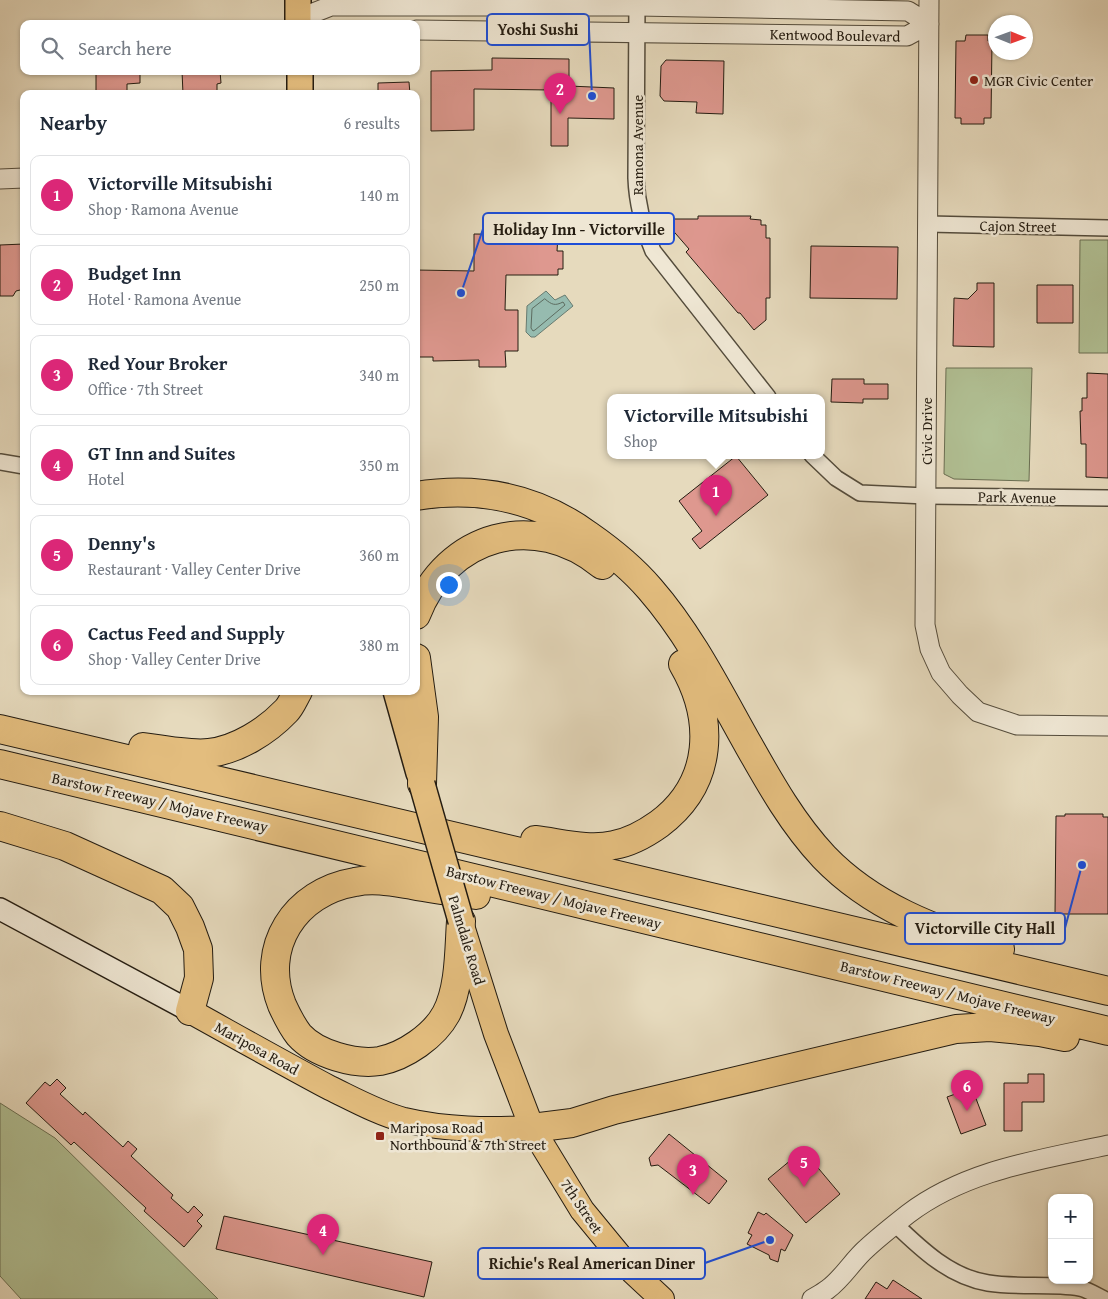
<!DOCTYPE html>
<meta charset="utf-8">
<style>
:root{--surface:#fff;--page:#f6f6f7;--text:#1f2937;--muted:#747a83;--line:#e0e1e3;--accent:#db2777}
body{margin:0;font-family:"Gentium Book Plus",serif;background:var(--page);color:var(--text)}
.controls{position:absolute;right:15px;bottom:15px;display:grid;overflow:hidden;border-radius:10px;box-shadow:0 1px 4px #0004}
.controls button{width:45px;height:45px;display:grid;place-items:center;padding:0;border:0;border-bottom:1px solid var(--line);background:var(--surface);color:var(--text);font:25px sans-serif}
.compass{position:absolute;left:988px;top:15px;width:45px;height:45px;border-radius:50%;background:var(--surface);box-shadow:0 1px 4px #0004;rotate:91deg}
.you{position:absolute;left:448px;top:584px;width:18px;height:18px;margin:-12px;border:4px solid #fff;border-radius:50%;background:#1a73e8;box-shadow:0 0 0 8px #1a73e833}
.badge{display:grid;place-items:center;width:32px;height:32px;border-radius:50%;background:var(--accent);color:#fff;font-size:16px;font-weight:700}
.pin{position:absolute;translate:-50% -41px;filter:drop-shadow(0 1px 2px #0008)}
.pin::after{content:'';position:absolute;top:26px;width:18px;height:15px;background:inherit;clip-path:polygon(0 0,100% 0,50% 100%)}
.popup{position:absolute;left:607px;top:394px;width:218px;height:65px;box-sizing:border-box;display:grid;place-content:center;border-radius:10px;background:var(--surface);filter:drop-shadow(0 1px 4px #0005);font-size:16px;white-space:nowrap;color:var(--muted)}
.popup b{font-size:19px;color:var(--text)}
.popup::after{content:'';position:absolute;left:50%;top:100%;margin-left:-10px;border:10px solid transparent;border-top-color:var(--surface)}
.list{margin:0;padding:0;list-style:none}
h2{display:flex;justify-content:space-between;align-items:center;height:65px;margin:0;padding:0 20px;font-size:21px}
h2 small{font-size:16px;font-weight:400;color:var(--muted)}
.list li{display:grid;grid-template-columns:32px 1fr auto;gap:15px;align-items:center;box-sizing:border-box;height:80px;margin:0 10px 10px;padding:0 10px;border:1px solid var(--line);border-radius:10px}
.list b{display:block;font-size:19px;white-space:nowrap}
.list p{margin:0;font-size:16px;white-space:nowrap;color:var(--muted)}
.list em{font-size:16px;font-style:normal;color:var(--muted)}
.icon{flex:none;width:28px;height:28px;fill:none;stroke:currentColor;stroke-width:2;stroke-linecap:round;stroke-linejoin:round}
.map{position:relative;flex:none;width:1108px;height:1299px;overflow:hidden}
.search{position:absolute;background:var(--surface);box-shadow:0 1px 4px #0004;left:20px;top:20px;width:400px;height:55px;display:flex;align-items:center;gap:12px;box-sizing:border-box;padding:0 18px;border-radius:10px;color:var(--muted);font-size:19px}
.panel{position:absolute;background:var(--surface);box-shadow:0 1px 4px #0004;left:20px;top:90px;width:400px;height:605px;border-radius:10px}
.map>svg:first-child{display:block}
.green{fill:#b1c094;stroke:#6a6e52}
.water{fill:#96bbaf;stroke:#687b70}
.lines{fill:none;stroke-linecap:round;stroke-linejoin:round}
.shore{stroke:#5d6c60;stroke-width:1}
.building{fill:#de988f;stroke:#241c11}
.minor-casing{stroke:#544c3c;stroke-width:18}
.tertiary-casing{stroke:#544c3c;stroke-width:21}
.secondary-casing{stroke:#241c11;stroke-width:24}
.primary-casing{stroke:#241c11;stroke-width:26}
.trunk-casing{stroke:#241c11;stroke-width:28}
.motorway-casing{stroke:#241c11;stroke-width:30}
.minor{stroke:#efe7d4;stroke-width:15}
.tertiary{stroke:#efe7d4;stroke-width:19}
.secondary{stroke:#efe7d4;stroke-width:21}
.primary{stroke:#e3bd7e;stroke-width:24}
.trunk{stroke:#e3bd7e;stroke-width:25}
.motorway{stroke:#e3bd7e;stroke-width:28}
.trunk-bridge-casing{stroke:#241c11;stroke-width:28;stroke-linecap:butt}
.trunk-bridge{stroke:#e3bd7e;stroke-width:25}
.poi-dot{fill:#8f2418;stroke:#efe7d4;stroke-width:2}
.labels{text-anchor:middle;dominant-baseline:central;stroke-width:5;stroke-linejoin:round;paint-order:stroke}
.street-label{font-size:15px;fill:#241c11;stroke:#efe7d4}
.poi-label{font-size:15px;fill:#241c11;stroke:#efe7d4;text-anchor:start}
.leader{fill:none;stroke:#1d4ed8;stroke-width:2}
.callout-dot{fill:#1d4ed8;stroke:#efe7d4;stroke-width:2}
.callout{fill:#efe7d4;stroke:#1d4ed8;stroke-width:2}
.callout-label{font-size:16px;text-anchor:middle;font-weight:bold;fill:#241c11}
</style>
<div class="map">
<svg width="1108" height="1299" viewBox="0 0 1108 1299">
<rect width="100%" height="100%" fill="#e6dabd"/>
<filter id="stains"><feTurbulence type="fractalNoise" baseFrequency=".004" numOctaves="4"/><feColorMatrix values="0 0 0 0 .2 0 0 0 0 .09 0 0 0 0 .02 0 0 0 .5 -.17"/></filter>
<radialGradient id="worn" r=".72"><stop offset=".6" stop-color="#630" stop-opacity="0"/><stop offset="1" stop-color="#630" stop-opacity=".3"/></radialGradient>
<!-- green -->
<path class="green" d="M 1080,240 L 1108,240 L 1108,353 L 1079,353 Z
M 946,368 L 1032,368 L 1029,481 L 954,479 L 944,474 Z
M 0,1103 L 55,1138 L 218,1299 L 21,1299 L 0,1276 Z"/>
<!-- water -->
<path class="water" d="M 546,291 L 555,300 L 565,295 L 573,306 L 535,337 L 531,337 L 526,332 L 527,306 Z"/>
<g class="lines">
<!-- shore -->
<path class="shore" d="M 545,299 C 552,305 555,306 563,302 L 565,305 L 535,330 L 533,331 L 531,328 L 532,309 Z"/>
</g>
<!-- building -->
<path class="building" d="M 966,35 L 988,35 L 988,41 L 992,41 L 991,118 L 984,118 L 984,124 L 961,124 L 961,118 L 955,118 L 956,41 L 965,41 Z
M 492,58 L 569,59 L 569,86 L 614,88 L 614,119 L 568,118 L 568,146 L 551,146 L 551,90 L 474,89 L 474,130 L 431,131 L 431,71 L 492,70 Z
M 666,60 L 724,61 L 723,114 L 696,113 L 697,102 L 664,101 L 660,96 L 661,66 Z
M 96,71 L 140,71 L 140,83 L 127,84 L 127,94 L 96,94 Z
M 182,71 L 220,71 L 221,83 L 217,84 L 217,94 L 183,94 Z
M 409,82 L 410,94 L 378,94 L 378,83 Z
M 698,216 L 751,216 L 750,219 L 761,220 L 761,225 L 766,225 L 766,238 L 770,238 L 770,298 L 766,298 L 766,320 L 754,330 L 740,313 L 738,313 L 686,252 L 689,249 L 669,226 L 669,219 L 698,219 Z
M 474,234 L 558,235 L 557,251 L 563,251 L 563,269 L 558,269 L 558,275 L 506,275 L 505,310 L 518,310 L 518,351 L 505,351 L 506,367 L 479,367 L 479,360 L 433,361 L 433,357 L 416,357 L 416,270 L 474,271 Z
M 24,244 L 24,289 L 16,291 L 13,296 L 0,296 L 0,245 Z
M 811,246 L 898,247 L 897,299 L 810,298 Z
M 977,283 L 994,283 L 994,347 L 953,346 L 954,298 L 968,299 L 977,290 Z
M 1037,285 L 1073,285 L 1073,323 L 1037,323 Z
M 1087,373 L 1108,374 L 1108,478 L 1086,477 L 1086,444 L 1081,444 L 1080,411 L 1082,411 L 1082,398 L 1087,398 Z
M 832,379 L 864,379 L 864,384 L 888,384 L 888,399 L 863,399 L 863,403 L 831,402 Z
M 736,456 L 768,495 L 700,549 L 692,539 L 702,531 L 679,501 Z
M 1065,814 L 1103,814 L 1103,817 L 1108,817 L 1108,914 L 1055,914 L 1056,816 L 1065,816 Z
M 1028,1074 L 1044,1074 L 1044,1102 L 1022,1102 L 1022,1131 L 1004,1131 L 1004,1083 L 1028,1083 Z
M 57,1079 L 66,1088 L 60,1094 L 83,1115 L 85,1112 L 123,1147 L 128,1141 L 137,1149 L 131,1156 L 173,1195 L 171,1198 L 188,1213 L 194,1206 L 203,1215 L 197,1221 L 202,1226 L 184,1247 L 144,1211 L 146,1208 L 74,1142 L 71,1145 L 26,1103 L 45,1082 L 50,1086 Z
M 972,1088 L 986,1125 L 961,1134 L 947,1097 Z
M 669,1134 L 727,1181 L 709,1204 L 658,1165 L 651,1166 L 649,1158 Z
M 803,1150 L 840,1194 L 806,1223 L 768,1179 Z
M 758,1212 L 764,1215 L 766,1213 L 793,1235 L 785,1251 L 781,1249 L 778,1262 L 770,1259 L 769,1255 L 747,1244 L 752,1235 L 748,1233 Z
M 224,1216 L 432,1262 L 424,1297 L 216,1249 Z
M 893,1280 L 922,1299 L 865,1299 L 876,1282 L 887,1289 Z"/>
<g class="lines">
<defs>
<path id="minor" d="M 637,0 L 636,178 C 637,205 643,227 653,251 L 768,397
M 928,224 L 1108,228
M 812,455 L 836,478 L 860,493 L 926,496 L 1108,498
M 0,462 L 24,466
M 895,1224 C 921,1249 950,1277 988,1283 C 1018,1288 1050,1283 1080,1288 C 1088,1290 1096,1295 1104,1299"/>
<path id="tertiary" d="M 929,0 L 925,625 L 930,649 L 941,673 L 960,695 L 978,712 L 1017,725 L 1108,726
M 298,19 L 331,6 L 637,6 L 908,11 L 929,24
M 416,30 L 907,36 L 929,24
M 0,179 L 24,178
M 812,1299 C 817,1296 823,1293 828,1289 C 843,1278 853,1260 867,1248 C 880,1236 894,1225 908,1214 C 966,1170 1039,1160 1108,1145"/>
<path id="secondary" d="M 0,909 L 190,1011"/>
<path id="primary" d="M 463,929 L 496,1034 L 532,1128 L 582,1210 L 633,1272 L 662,1299
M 190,1011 C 237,1037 283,1063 330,1088 C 353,1099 378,1113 404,1120 C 446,1130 489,1130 532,1128"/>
<path id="trunk" d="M 298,0 L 298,24
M 300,71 L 300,94
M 396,691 L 419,773"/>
<path id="motorway" d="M 416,496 C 479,486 536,497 588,535 C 611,551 632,568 650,589 C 691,636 719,693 749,746 C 771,785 793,824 824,857 C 871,906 935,931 1000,949
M 416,615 C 447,534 535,510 602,565
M 416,658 L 424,717 L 422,784
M 0,729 L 1108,991
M 143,747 C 163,750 189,755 209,753 C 237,750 267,731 286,711 C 291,706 294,698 298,691
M 0,764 L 1108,1031
M 0,826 L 65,846 L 162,890 L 180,907 L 190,927 L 198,949 L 199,978 L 190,1011
M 535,840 C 561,843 589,851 614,845 C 631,842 645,834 659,824 C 714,783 715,719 683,664
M 461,921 C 459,949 460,988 446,1014 C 434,1036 405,1056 380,1061 C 355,1065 316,1054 299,1035 C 292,1026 287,1016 282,1005 C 259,947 295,892 355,882 C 374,878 393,882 412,885 C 433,889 454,892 476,895
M 532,1128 L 572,1123 L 614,1110 L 956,1029 L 990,1027 L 1040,1032 L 1065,1037"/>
</defs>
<!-- minor casing -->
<use href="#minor" class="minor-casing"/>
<!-- tertiary casing -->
<use href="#tertiary" class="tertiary-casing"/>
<!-- secondary casing -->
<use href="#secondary" class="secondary-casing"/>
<!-- primary casing -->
<use href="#primary" class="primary-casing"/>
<!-- trunk casing -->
<use href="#trunk" class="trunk-casing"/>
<!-- motorway casing -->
<use href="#motorway" class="motorway-casing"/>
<!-- minor -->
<use href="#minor" class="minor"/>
<!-- tertiary -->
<use href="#tertiary" class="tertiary"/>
<!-- secondary -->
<use href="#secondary" class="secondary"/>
<!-- primary -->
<use href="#primary" class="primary"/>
<!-- trunk -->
<use href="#trunk" class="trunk"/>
<!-- motorway -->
<use href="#motorway" class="motorway"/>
<defs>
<path id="trunk-bridge" d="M 422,784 L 461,921"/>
</defs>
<!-- trunk-bridge casing -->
<use href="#trunk-bridge" class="trunk-bridge-casing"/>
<!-- trunk-bridge -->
<use href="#trunk-bridge" class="trunk-bridge"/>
</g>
<!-- markers -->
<g class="poi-dot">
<circle cx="974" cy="80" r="5"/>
<rect x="375" y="1131" width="10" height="10" rx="2.5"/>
</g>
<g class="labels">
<!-- street labels -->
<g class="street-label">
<text transform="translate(835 35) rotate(1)">Kentwood Boulevard</text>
<text transform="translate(637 145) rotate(-90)">Ramona Avenue</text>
<text transform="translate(1018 226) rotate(1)">Cajon Street</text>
<text transform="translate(926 431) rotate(-90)">Civic Drive</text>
<text transform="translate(1017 497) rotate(1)">Park Avenue</text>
<text transform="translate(160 802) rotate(13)">Barstow Freeway / Mojave Freeway</text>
<text transform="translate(554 897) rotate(14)">Barstow Freeway / Mojave Freeway</text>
<text transform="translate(467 940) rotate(73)">Palmdale Road</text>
<text transform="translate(948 992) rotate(14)">Barstow Freeway / Mojave Freeway</text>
<text transform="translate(257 1048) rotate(29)">Mariposa Road</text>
<text transform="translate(582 1206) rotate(56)">7th Street</text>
</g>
<!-- poi labels -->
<g class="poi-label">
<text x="984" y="80">MGR Civic Center</text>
<text x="390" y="1127">Mariposa Road<tspan x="390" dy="17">Northbound &amp; 7th Street</tspan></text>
</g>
</g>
<!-- callouts -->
<path class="leader" d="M592 96L589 29M461 293L483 229M1082 865L1065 928M770 1240L705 1263"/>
<g class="callout-dot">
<circle cx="592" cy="96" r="5"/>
<circle cx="461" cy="293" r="5"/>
<circle cx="1082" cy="865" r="5"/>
<circle cx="770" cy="1240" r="5"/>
</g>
<g class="callout">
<rect x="487" y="14" width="102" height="31" rx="5"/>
<rect x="483" y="213" width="191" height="31" rx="5"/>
<rect x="905" y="913" width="160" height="31" rx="5"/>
<rect x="478" y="1248" width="227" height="31" rx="5"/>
</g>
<g class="callout-label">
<text x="538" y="35">Yoshi Sushi</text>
<text x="579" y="235">Holiday Inn - Victorville</text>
<text x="985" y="934">Victorville City Hall</text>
<text x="592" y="1269">Richie's Real American Diner</text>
</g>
<rect width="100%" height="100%" filter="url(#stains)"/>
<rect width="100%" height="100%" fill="url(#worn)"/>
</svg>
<div class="controls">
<button>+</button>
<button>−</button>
</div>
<svg class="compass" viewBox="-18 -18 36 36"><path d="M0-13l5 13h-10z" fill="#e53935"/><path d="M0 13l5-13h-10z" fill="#747a83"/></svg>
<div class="you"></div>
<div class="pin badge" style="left:716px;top:516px">1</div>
<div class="popup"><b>Victorville Mitsubishi</b>Shop</div>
<div class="pin badge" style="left:560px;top:114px">2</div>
<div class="pin badge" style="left:693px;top:1195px">3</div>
<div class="pin badge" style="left:323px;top:1255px">4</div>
<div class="pin badge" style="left:804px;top:1187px">5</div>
<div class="pin badge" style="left:967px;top:1111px">6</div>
<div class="search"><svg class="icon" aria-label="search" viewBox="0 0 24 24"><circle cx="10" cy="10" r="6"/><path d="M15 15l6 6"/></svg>Search here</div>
<section class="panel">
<h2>Nearby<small>6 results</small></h2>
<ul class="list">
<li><span class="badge">1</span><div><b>Victorville Mitsubishi</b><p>Shop · Ramona Avenue</p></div><em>140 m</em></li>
<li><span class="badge">2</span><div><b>Budget Inn</b><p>Hotel · Ramona Avenue</p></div><em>250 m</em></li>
<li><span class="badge">3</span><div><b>Red Your Broker</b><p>Office · 7th Street</p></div><em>340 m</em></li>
<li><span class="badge">4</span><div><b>GT Inn and Suites</b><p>Hotel</p></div><em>350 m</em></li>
<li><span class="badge">5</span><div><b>Denny's</b><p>Restaurant · Valley Center Drive</p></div><em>360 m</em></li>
<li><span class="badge">6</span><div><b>Cactus Feed and Supply</b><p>Shop · Valley Center Drive</p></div><em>380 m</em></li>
</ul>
</section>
</div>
